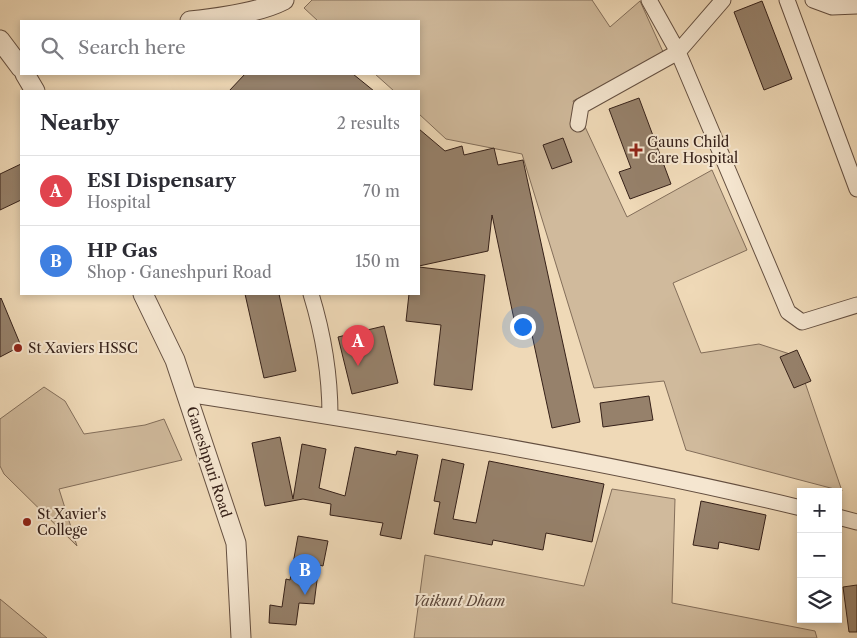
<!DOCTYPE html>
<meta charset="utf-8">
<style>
:root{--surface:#fff;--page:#f2f2f3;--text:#2b2b33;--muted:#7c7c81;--line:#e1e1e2;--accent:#1a73e8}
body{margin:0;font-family:"Libre Caslon Text",serif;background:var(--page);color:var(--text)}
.controls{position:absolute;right:15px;bottom:15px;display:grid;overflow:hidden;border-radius:0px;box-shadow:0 2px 8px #0003}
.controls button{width:45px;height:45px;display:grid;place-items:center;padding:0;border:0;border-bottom:1px solid var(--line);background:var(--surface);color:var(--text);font:25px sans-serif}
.you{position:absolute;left:522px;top:326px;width:18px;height:18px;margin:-12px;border:4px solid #fff;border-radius:50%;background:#1a73e8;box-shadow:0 0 0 8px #1a73e833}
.badge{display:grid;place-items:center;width:32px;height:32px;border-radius:50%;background:var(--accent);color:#fff;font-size:16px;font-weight:700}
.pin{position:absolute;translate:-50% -41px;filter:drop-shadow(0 1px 2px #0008)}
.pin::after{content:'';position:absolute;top:26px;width:18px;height:15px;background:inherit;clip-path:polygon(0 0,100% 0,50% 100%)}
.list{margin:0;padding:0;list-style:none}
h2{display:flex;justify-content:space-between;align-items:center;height:65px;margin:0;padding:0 20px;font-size:21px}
h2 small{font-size:16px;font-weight:400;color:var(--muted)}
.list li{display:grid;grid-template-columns:32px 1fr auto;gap:15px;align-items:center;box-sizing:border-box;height:70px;padding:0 20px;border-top:1px solid var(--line)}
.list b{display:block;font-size:19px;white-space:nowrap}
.list p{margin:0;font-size:16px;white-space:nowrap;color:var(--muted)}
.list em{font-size:16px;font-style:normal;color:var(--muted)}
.icon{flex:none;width:28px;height:28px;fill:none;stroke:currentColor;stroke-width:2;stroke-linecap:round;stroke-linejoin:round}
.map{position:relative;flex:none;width:857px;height:638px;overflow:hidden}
.search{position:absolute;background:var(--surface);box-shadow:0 2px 8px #0003;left:20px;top:20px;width:400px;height:55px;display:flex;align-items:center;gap:12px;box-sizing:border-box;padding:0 18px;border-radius:0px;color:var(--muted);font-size:19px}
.panel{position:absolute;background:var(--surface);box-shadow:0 2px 8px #0003;left:20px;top:90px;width:400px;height:205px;border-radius:0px}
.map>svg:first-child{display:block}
.green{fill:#d0ba9c;stroke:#836e5a}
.building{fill:#96816b;stroke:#362119}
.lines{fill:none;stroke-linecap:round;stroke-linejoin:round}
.minor-casing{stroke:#644f40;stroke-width:17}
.tertiary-casing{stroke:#644f40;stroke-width:21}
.minor{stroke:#f5e6d0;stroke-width:15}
.tertiary{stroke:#f5e6d0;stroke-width:19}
.poi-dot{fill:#8f2418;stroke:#f5e6d0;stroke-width:2}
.labels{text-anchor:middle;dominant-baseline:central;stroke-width:4;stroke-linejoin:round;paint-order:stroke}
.poi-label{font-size:14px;fill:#362119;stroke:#f5e6d0;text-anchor:start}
.street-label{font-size:14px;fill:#362119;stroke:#f5e6d0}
.park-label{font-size:14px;font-style:italic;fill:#5c473a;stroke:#f5e6d0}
</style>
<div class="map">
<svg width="857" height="638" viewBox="0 0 857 638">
<rect width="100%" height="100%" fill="#efd9b7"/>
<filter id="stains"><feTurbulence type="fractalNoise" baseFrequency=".004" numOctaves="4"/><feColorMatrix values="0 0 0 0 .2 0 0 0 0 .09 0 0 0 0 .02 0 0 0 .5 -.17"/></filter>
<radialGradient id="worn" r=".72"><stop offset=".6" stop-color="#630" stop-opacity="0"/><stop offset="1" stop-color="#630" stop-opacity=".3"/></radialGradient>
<!-- green -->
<path class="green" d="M 312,0 L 592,0 L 610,27 L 640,1 L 664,54 L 573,101 L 627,217 L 712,170 L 747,250 L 673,283 L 701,353 L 759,344 L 796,356 L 842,491 L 686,450 L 664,381 L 594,388 L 522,154 L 446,139 L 419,114 L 419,91 L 394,91 L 375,74 L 419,74 L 419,21 L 318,21 L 304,8 Z
M 44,387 L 65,401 L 84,434 L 145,425 L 164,419 L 182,460 L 59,489 L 77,546 L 4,474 L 0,466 L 0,419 Z
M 612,489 L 675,499 L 672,603 L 815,631 L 817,638 L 414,638 L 425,555 L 584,586 Z
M 0,599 L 47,638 L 0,638 Z"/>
<!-- building -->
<path class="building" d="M 762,1 L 792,79 L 764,90 L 734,12 Z
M 245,74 L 353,74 L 374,91 L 229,91 Z
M 639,98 L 671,184 L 630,199 L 619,172 L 631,168 L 609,109 Z
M 419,129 L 445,151 L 462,146 L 464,155 L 494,148 L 498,165 L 523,160 L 580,422 L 552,428 L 529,321 L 515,324 L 492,215 L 488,251 L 419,266 Z
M 563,138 L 572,162 L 552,169 L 543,145 Z
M 21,164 L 21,200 L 0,210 L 0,174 Z
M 419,267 L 485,275 L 472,390 L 434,385 L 441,325 L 406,321 L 409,294 L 419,294 Z
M 245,294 L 279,294 L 296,371 L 264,378 Z
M 1,298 L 21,346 L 0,357 L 0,299 Z
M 384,326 L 398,383 L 352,394 L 338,337 Z
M 797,350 L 811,381 L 794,388 L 780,357 Z
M 649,396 L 653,420 L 603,427 L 600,403 Z
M 280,437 L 293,499 L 302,444 L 326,449 L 319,488 L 345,496 L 355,447 L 396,455 L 397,451 L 418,455 L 401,539 L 380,535 L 383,523 L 330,515 L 331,504 L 303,499 L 265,506 L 252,443 Z
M 442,459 L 464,464 L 453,519 L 476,523 L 489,461 L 604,484 L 592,542 L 546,533 L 543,550 L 493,540 L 492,545 L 434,534 L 440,502 L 434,501 Z
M 701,501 L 766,515 L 759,550 L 719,542 L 718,549 L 693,545 Z
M 298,536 L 328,541 L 323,566 L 319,565 L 314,604 L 299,603 L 296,625 L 269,623 L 270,605 L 282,607 L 286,579 L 290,580 Z
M 857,585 L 857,632 L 849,632 L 843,587 Z"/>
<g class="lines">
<defs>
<path id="minor" d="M 649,0 L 678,52 L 788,312 L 802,322 L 857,305
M 787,0 L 857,189
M 813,0 L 832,7 L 857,6
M 578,124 L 581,106 L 678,52 L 723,0
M 311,294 C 323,333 330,375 330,416
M 187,394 C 392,426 598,459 801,508
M 838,517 L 857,522"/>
<path id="tertiary" d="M 190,21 C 218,18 259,13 284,0
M 0,40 L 21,68
M 25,74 L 35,91
M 143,294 L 175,360 L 236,543 L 241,638"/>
</defs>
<!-- minor casing -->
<use href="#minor" class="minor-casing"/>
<!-- tertiary casing -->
<use href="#tertiary" class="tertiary-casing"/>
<!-- minor -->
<use href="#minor" class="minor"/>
<!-- tertiary -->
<use href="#tertiary" class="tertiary"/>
</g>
<!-- markers -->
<g class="poi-dot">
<path d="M633.5 142.5h5v5h5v5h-5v5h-5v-5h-5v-5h5z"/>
<circle cx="18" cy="348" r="5"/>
<circle cx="27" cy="522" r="5"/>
</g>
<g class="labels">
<!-- poi labels -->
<g class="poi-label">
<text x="647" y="142">Gauns Child<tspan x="647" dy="16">Care Hospital</tspan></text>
<text x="28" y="348">St Xaviers HSSC</text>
<text x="37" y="514">St Xavier's<tspan x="37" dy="16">College</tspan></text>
</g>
<!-- street labels -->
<g class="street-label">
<text transform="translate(209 462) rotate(72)">Ganeshpuri Road</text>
</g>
<!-- park labels -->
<g class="park-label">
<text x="459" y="601">Vaikunt Dham</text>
</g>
</g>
<rect width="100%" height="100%" filter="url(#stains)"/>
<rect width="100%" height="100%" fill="url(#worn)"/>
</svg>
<div class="controls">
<button>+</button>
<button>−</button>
<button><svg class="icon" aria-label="layers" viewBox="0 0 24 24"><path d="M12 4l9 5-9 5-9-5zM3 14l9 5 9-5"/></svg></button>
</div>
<div class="you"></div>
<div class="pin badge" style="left:358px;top:366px;background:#e0444e">A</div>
<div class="pin badge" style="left:305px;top:595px;background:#3f7fe0">B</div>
<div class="search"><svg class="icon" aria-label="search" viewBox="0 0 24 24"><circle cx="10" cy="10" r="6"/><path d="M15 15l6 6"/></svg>Search here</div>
<section class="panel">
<h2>Nearby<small>2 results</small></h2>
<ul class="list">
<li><span class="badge" style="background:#e0444e">A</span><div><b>ESI Dispensary</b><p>Hospital</p></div><em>70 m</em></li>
<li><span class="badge" style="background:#3f7fe0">B</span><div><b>HP Gas</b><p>Shop · Ganeshpuri Road</p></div><em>150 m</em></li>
</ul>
</section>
</div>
